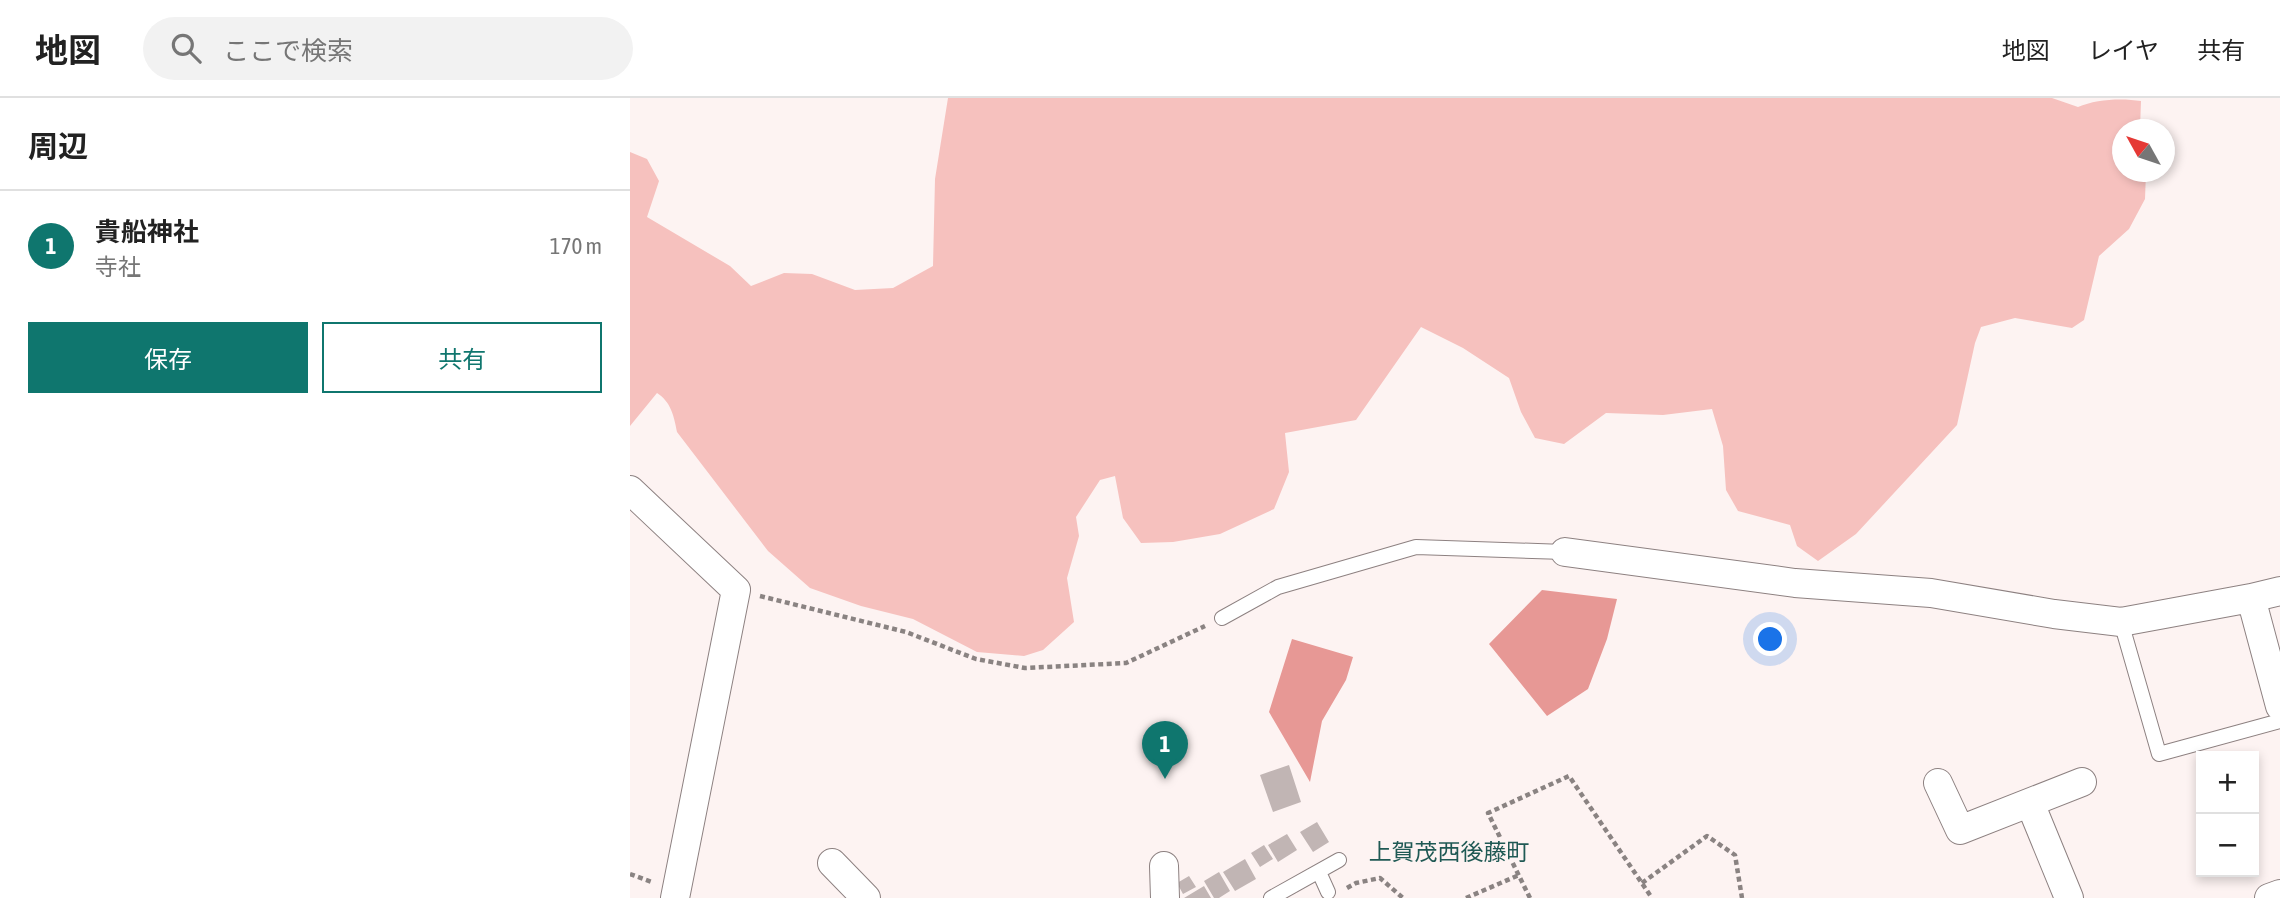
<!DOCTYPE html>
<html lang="ja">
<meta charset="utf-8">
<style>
:root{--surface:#fff;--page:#f2f2f2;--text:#222;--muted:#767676;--line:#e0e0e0;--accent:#0f766e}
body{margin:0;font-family:"Asap Condensed","Noto Sans JP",sans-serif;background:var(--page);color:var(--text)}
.controls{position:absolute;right:21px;bottom:21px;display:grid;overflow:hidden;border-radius:0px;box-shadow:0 4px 10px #0003}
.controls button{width:63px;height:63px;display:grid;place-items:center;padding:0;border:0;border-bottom:2px solid var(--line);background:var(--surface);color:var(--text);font:35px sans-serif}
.compass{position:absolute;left:1482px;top:21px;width:63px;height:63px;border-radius:50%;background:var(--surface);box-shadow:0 4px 10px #0003;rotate:310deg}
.you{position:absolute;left:1141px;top:542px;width:24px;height:24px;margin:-18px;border:5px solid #fff;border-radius:50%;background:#1a73e8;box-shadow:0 0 0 10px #1a73e833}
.badge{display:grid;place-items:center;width:46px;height:46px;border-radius:50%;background:var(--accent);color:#fff;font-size:23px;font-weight:700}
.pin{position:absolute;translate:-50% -58px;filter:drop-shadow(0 2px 4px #0008)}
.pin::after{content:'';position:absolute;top:37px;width:24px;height:21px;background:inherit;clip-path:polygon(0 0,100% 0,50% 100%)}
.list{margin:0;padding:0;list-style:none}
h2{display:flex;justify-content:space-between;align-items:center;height:91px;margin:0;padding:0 28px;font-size:30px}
h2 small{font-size:23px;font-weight:400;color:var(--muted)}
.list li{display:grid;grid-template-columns:46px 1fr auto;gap:21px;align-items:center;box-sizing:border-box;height:112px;padding:0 28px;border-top:2px solid var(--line)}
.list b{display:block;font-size:26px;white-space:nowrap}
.list p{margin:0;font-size:23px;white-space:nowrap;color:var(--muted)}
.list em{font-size:23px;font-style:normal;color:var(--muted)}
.actions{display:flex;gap:14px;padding:21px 28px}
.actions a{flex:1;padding:16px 0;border:2px solid var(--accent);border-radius:0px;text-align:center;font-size:24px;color:var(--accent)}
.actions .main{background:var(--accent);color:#fff}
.icon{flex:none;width:38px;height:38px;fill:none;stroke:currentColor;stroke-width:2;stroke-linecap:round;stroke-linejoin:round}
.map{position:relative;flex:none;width:1650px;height:800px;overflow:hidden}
header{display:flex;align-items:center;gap:42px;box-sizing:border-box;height:98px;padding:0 35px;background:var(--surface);border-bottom:2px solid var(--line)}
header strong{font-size:33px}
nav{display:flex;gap:38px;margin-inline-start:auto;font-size:24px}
.search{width:490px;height:63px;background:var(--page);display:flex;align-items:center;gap:18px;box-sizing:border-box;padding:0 24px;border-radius:38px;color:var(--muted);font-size:26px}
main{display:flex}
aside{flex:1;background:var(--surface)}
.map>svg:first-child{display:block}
.green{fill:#f6c1be}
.water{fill:#e79895}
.building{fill:#c1b5b4}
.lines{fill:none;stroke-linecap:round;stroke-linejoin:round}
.lane-casing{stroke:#8d8181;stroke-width:16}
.street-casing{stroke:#8d8181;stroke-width:30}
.path{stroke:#8a8382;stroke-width:4.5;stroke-dasharray:5 3.5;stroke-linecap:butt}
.lane{stroke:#fff;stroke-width:14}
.street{stroke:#fff;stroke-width:28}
.labels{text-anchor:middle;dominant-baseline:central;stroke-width:7;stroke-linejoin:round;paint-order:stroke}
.neighbourhood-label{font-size:23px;fill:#1f5954;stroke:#fdf3f2}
</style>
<header>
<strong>地図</strong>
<div class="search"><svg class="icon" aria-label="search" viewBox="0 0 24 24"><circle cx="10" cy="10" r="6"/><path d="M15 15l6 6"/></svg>ここで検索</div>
<nav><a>地図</a><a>レイヤ</a><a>共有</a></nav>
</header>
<main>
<aside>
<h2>周辺<small></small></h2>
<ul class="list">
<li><span class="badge">1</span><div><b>貴船神社</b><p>寺社</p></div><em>170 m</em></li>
</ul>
<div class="actions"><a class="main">保存</a><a>共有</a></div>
</aside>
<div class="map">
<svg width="1650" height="800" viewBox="0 0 1650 800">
<rect width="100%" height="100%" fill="#fdf3f2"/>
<!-- green -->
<path class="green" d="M 318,0 L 1422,0 L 1448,9 C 1466,1 1492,0 1511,3 L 1510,31 L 1492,32 L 1492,74 L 1516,74 L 1515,101 L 1499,131 L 1469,158 L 1454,222 L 1442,230 L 1385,220 L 1351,229 L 1345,245 L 1327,327 L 1226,436 L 1188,463 L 1167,448 L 1160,427 L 1108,413 L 1096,392 L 1093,348 L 1082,311 L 1033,317 L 976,315 L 934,346 L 905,340 L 891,314 L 879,280 L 833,250 L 791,229 L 726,322 L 655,335 L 659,374 L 644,411 L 590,436 L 543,444 L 511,445 L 493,420 L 485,378 L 470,382 L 446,419 L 449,438 L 437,480 L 444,524 L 413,552 L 394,558 L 347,554 L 283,521 L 231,508 L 180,490 L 138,453 L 47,334 C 44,318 41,304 27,295 L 0,328 L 0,54 L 17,61 L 29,83 L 17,119 L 100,168 L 121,188 L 154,175 L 182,176 L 225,192 L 263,190 L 303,168 L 305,81 Z"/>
<!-- water -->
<path class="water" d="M 912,492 L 987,501 L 977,541 L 958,591 L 917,618 L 859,546 Z
M 662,541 L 723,559 L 716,582 L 692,623 L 680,684 L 639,614 Z"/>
<!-- building -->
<path class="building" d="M 659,667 L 671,704 L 643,714 L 630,677 Z
M 687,724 L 699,744 L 683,754 L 670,734 Z
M 657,736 L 667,752 L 648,764 L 638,747 Z
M 634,747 L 643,761 L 630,769 L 621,755 Z
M 615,761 L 626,781 L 605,793 L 593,774 Z
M 589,774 L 600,793 L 589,800 L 584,800 L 574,783 Z
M 559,778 L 566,789 L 553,796 L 547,785 Z
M 574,788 L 581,800 L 554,800 Z"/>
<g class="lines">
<defs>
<path id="lane" d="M 592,520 L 648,489 L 786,449 L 935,454
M 1491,524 L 1529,656 L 1650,623
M 689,774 L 698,794
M 641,800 L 709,762"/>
<path id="street" d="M 0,392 L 106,492 L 45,800
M 935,454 L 1165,485 L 1301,495 L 1424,516 L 1491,524 L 1621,500 L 1650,608
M 1621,500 L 1650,493
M 1308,685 L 1330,732 L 1452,684
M 1400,705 L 1439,800
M 202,765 L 236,800
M 534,768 L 535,800
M 1639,800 L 1650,796"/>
</defs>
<!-- lane casing -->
<use href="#lane" class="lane-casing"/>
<!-- street casing -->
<use href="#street" class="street-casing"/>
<!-- path -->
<path class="path" d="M 130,498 L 276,534 L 346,561 L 395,570 L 496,565 L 575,528
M 0,776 L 22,784
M 1012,785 L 1077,738 L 1105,757 L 1112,800
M 717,790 L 726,785 L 750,780 L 773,800
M 836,800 L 889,777
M 900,800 L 858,715 L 939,678 L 1022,800"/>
<!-- lane -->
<use href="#lane" class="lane"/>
<!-- street -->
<use href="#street" class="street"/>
</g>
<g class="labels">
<!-- neighbourhood labels -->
<g class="neighbourhood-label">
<text x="819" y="754">上賀茂西後藤町</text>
</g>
</g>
</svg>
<div class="controls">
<button>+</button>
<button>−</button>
</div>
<svg class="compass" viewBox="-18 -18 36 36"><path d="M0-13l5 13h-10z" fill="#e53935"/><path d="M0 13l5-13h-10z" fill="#767676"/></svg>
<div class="you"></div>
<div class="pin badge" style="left:535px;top:681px">1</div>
</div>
</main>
